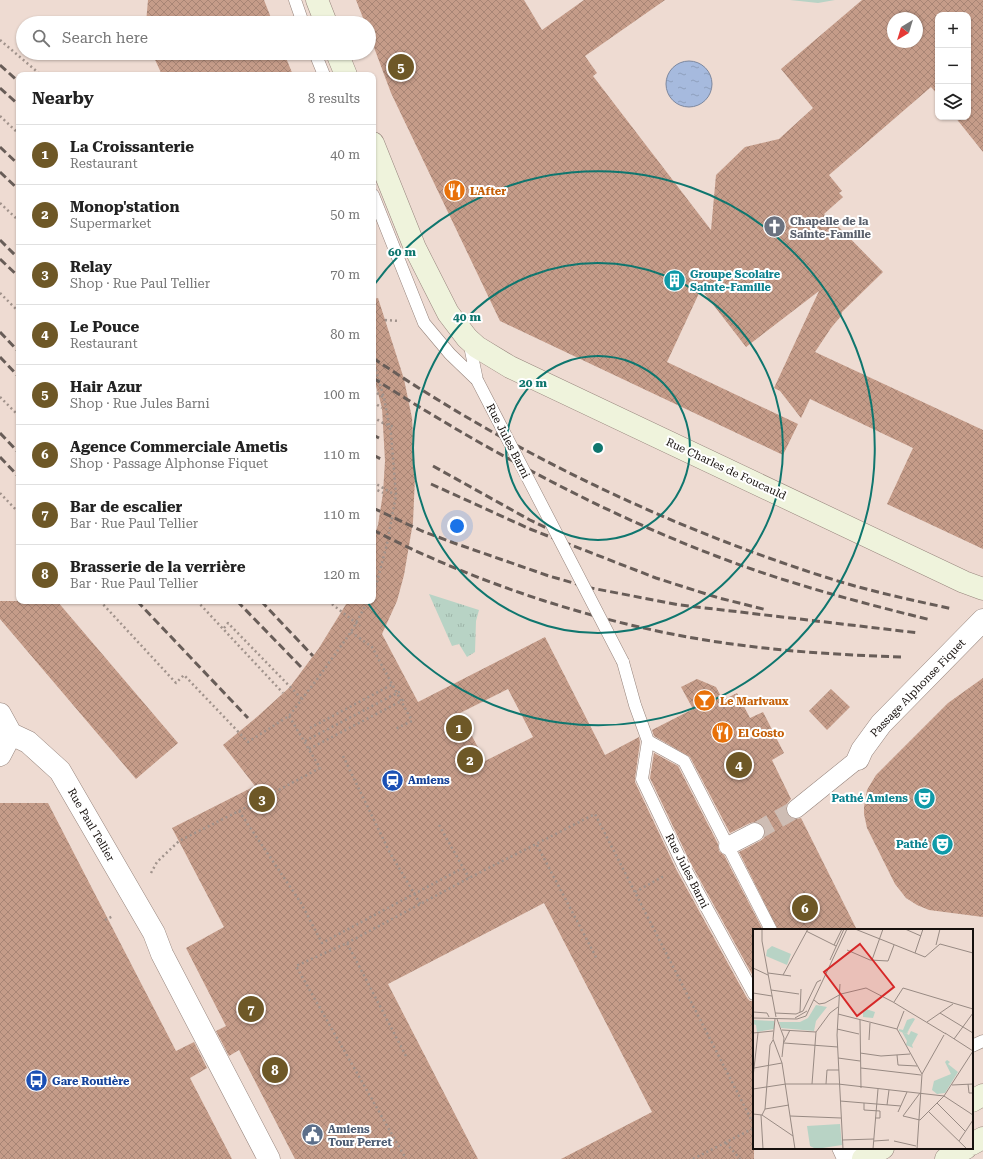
<!DOCTYPE html>
<meta charset="utf-8">
<style>
:root{--surface:#fff;--page:#f6f6f6;--text:#222;--muted:#767676;--line:#e0e0e0;--accent:#6e5827}
body{margin:0;font-family:"Roboto Serif",serif;background:var(--page);color:var(--text)}
.controls{position:absolute;right:12px;top:12px;display:grid;overflow:hidden;border-radius:8px;box-shadow:0 1px 3px #0004}
.controls button{width:36px;height:36px;display:grid;place-items:center;padding:0;border:0;border-bottom:1px solid var(--line);background:var(--surface);color:var(--text);font:20px sans-serif}
.compass{position:absolute;left:887px;top:12px;width:36px;height:36px;border-radius:50%;background:var(--surface);box-shadow:0 1px 3px #0004;rotate:218deg}
.you{position:absolute;left:457px;top:526px;width:14px;height:14px;margin:-10px;border:3px solid #fff;border-radius:50%;background:#1a73e8;box-shadow:0 0 0 6px #1a73e833}
.badge{display:grid;place-items:center;width:26px;height:26px;border-radius:50%;background:var(--accent);color:#fff;font-size:13px;font-weight:700}
.pin{position:absolute;translate:-50% -50%;border:2px solid #fff;box-shadow:0 1px 4px #0006}
.list{margin:0;padding:0;list-style:none}
h2{display:flex;justify-content:space-between;align-items:center;height:52px;margin:0;padding:0 16px;font-size:17px}
h2 small{font-size:13px;font-weight:400;color:var(--muted)}
.list li{display:grid;grid-template-columns:26px 1fr auto;gap:12px;align-items:center;box-sizing:border-box;height:60px;padding:0 16px;border-top:1px solid var(--line)}
.list b{display:block;font-size:15px;white-space:nowrap}
.list p{margin:0;font-size:13px;white-space:nowrap;color:var(--muted)}
.list em{font-size:13px;font-style:normal;color:var(--muted)}
.icon{flex:none;width:22px;height:22px;fill:none;stroke:currentColor;stroke-width:2;stroke-linecap:round;stroke-linejoin:round}
.map{position:relative;flex:none;width:983px;height:1159px;overflow:hidden}
.search{position:absolute;background:var(--surface);box-shadow:0 1px 3px #0004;left:16px;top:16px;width:360px;height:44px;display:flex;align-items:center;gap:10px;box-sizing:border-box;padding:0 14px;border-radius:22px;color:var(--muted);font-size:15px}
.panel{position:absolute;background:var(--surface);box-shadow:0 1px 3px #0004;left:16px;top:72px;width:360px;height:532px;border-radius:8px}
.map>svg:first-child{display:block}
.grass{fill:url(#grass-tufts)}
.garden{fill:#b8d3c5}
.water{fill:url(#water-ripples);stroke:#7b879f}
.building{fill:url(#building-cross-hatch);fill-rule:evenodd}
.lines{fill:none;stroke-linecap:round;stroke-linejoin:round}
.pedestrian-tunnel{stroke:#cebdb4;stroke-width:18;stroke-dasharray:18 9;stroke-linecap:butt}
.service-casing{stroke:#96847c;stroke-width:13}
.pedestrian-casing{stroke:#96847c;stroke-width:19}
.minor-casing{stroke:#96847c;stroke-width:23}
.secondary-casing{stroke:#96847c;stroke-width:23}
.path{stroke:#a1938c;stroke-width:2.5;stroke-dasharray:2 3;stroke-linecap:butt}
.service{stroke:#fff;stroke-width:12}
.pedestrian{stroke:#fff;stroke-width:18}
.minor{stroke:#fff;stroke-width:22}
.secondary{stroke:#eff3dc;stroke-width:22}
.rail{stroke:#685d58;stroke-width:3;stroke-dasharray:8 4;stroke-linecap:butt}
.service-bridge-casing{stroke:#96847c;stroke-width:13;stroke-linecap:butt}
.service-bridge{stroke:#fff;stroke-width:12}
.ring{fill:none;stroke:#0f766e;stroke-width:2}
.labels{text-anchor:middle;dominant-baseline:central;stroke-width:4;stroke-linejoin:round;paint-order:stroke}
.food-label{font-size:11px;font-weight:bold;fill:#c56008;stroke:#fff;text-anchor:start}
.worship-label{font-size:11px;font-weight:bold;fill:#5b616d;stroke:#fff;text-anchor:start}
.culture-label{font-size:11px;font-weight:bold;fill:#0d838f;stroke:#fff;text-anchor:end}
.street-label{font-size:11px;fill:#16100d;stroke:#fff}
.transit-label{font-size:11px;font-weight:bold;fill:#164399;stroke:#fff;text-anchor:start}
.service-label{font-size:11px;font-weight:bold;fill:#4e5e75;stroke:#fff;text-anchor:start}
.inset-road{fill:none;stroke:#988a83;stroke-width:1}
.view{fill:#d62828;fill-opacity:0.15;stroke:#d62828;stroke-width:2}
.inset-edge{fill:none;stroke:#16100d;stroke-width:2}
.centre{fill:#0f766e;stroke:#fff;stroke-width:2}
.ring-label{font-size:12px;text-anchor:middle;font-weight:bold;fill:#0f766e;stroke:#fff;stroke-width:4;stroke-linejoin:round;paint-order:stroke}
</style>
<div class="map">
<svg width="983" height="1159" viewBox="0 0 983 1159">
<defs>
<pattern id="grass-tufts" width="24" height="20" patternUnits="userSpaceOnUse"><rect width="24" height="20" fill="#b8d3c5"/><path d="M3 7l-1-3M5 7V3M7 7l1-3M15 17l-1-3M17 17v-4M19 17l1-3" fill="none" stroke="#9db4a8"/></pattern>
<pattern id="water-ripples" width="26" height="14" patternUnits="userSpaceOnUse"><rect width="26" height="14" fill="#a6bade"/><path d="M2 4q2-2 4 0t4 0M15 11q2-2 4 0t4 0" fill="none" stroke="#8e9fbd"/></pattern>
<pattern id="building-cross-hatch" width="8" height="8" patternUnits="userSpaceOnUse"><rect width="8" height="8" fill="#c59c89"/><path d="M0 0l8 8M0 8l8-8" fill="none" stroke="#a88575"/></pattern>
</defs>
<rect width="100%" height="100%" fill="#eedbd2"/>
<!-- grass -->
<path class="grass" d="M 429,594 L 479,610 L 476,621 L 475,652 L 467,657 L 459,644 L 452,646 Z"/>
<!-- garden -->
<path class="garden" d="M 790,0 L 835,0 L 818,3 Z"/>
<!-- water -->
<path class="water" d="M666 84a23 23 0 1 1 46 0a23 23 0 1 1-46 0Z"/>
<!-- building -->
<path class="building" d="M 148,0 L 264,0 L 273,23 L 146,23 Z
M 356,0 L 524,0 L 542,30 L 584,0 L 665,0 L 585,56 L 597,73 L 593,76 L 711,230 L 716,175 L 745,147 L 779,139 L 813,108 L 781,69 L 862,0 L 983,0 L 983,152 L 955,117 L 968,117 L 968,15 L 938,15 L 938,95 L 931,87 L 829,175 L 842,191 L 839,193 L 843,197 L 824,214 L 836,224 L 883,272 L 842,312 L 841,316 L 831,328 L 815,352 L 983,430 L 983,549 L 887,504 L 913,448 L 810,399 L 801,418 L 780,391 L 774,388 L 819,291 L 746,347 L 701,289 L 667,362 L 798,424 L 783,455 L 500,321 L 391,93 L 369,34 L 369,23 L 365,23 ZM 893,18 L 917,18 L 917,42 L 893,42 Z
M 152,53 L 284,53 L 293,75 L 162,75 Z
M 378,298 L 404,379 L 408,399 L 412,418 L 415,477 L 413,522 L 404,575 L 397,601 L 382,634 L 418,702 L 545,637 L 605,755 L 639,737 L 640,742 L 635,778 L 635,782 L 676,869 L 747,998 L 750,1001 L 754,1001 L 754,1159 L 561,1159 L 652,1112 L 544,903 L 388,984 L 478,1159 L 295,1159 L 239,1050 L 229,1056 L 216,1031 L 226,1026 L 186,948 L 224,927 L 172,828 L 255,786 L 223,745 L 258,716 L 290,687 L 319,648 L 348,601 L 373,601 L 373,540 L 378,525 L 383,493 L 385,461 L 382,408 L 373,375 L 373,299 ZM 508,689 L 533,737 L 485,761 L 460,713 Z
M 0,601 L 57,601 L 178,743 L 136,779 L 0,619 Z
M 983,678 L 983,917 L 929,910 L 917,905 L 906,898 L 895,884 L 867,828 L 864,814 L 864,807 L 867,790 L 876,775 L 948,703 Z
M 697,679 L 716,687 L 723,700 L 737,693 L 750,718 L 763,712 L 784,753 L 772,760 L 791,799 L 786,805 L 786,811 L 788,815 L 792,819 L 797,819 L 801,818 L 857,930 L 778,930 L 739,852 L 760,841 L 764,838 L 765,832 L 764,827 L 760,823 L 755,822 L 750,823 L 730,833 L 690,757 L 654,736 L 652,730 L 693,709 L 681,687 Z
M 831,689 L 850,707 L 827,730 L 809,711 Z
M 654,753 L 678,766 L 718,844 L 719,851 L 724,855 L 763,930 L 754,930 L 754,978 L 690,862 L 650,778 Z
M 0,803 L 48,803 L 176,1051 L 194,1042 L 207,1068 L 190,1078 L 232,1159 L 0,1159 Z"/>
<g class="lines">
<!-- pedestrian-tunnel -->
<path class="pedestrian-tunnel" d="M 755,832 L 796,809"/>
<defs>
<path id="service" d="M 295,0 L 303,23
M 315,53 L 324,75
M 373,195 L 424,323 L 450,354 L 477,380
M 472,343 L 471,351 L 477,380
M 623,662 L 635,705 L 648,741 L 642,779 L 683,865 L 754,994
M 648,741 L 684,761 L 771,930
M 972,1046 L 983,1041
M 838,1148 L 843,1159
M 850,1159 L 852,1148"/>
<path id="pedestrian" d="M 796,809 L 858,759
M 728,846 L 755,832"/>
<path id="minor" d="M 0,714 L 11,734 L 28,742 L 60,771 L 154,933 L 162,954 L 269,1159
M 0,755 L 11,734
M 858,759 L 862,750 L 881,724 L 983,620"/>
<path id="secondary" d="M 317,0 L 326,23
M 337,53 L 346,75
M 373,143 L 415,248 L 448,313 L 467,338 L 477,347 L 510,367 L 964,582 L 983,589
M 972,1101 L 983,1095
M 972,1144 L 983,1138
M 863,1159 L 883,1148
M 946,1159 L 966,1148"/>
</defs>
<!-- service casing -->
<use href="#service" class="service-casing"/>
<!-- pedestrian casing -->
<use href="#pedestrian" class="pedestrian-casing"/>
<!-- minor casing -->
<use href="#minor" class="minor-casing"/>
<!-- secondary casing -->
<use href="#secondary" class="secondary-casing"/>
<!-- path -->
<path class="path" d="M 0,40 L 41,75
M 0,116 L 19,134
M 0,203 L 19,221
M 0,293 L 19,312
M 385,320 L 400,321
M 373,360 L 384,398 L 391,434 L 396,495 L 387,544 L 375,589 L 373,592
M 373,390 L 384,398
M 0,397 L 19,416
M 373,402 L 382,408
M 373,417 L 383,423 L 394,427
M 373,482 L 395,495
M 373,488 L 383,493
M 0,493 L 19,513
M 100,601 L 176,683 L 184,675 L 248,742 L 289,716 L 318,678 L 351,632 L 368,601
M 197,601 L 283,693
M 328,601 L 360,626
M 224,628 L 228,623 L 302,699
M 351,632 L 372,647 L 412,721 L 395,729
M 310,728 L 393,684
M 305,741 L 401,691
M 309,749 L 405,699
M 343,756 L 389,851 L 421,905
M 239,811 L 301,903 L 322,943 L 459,870
M 439,825 L 469,878
M 537,845 L 597,959
M 151,873 L 157,862 L 179,841 L 239,811 L 320,768 L 289,716
M 635,892 L 664,876
M 105,920 L 113,916
M 347,943 L 469,878 L 595,814 L 754,1125
M 406,1056 L 347,943 L 296,966 L 406,1159
M 726,1143 L 740,1159
M 693,1159 L 754,1128"/>
<!-- service -->
<use href="#service" class="service"/>
<!-- pedestrian -->
<use href="#pedestrian" class="pedestrian"/>
<!-- minor -->
<use href="#minor" class="minor"/>
<!-- secondary -->
<use href="#secondary" class="secondary"/>
<!-- rail -->
<path class="rail" d="M 0,65 L 19,82
M 0,88 L 19,105
M 0,147 L 19,165
M 0,172 L 19,190
M 0,240 L 19,259
M 0,259 L 19,277
M 0,332 L 19,352
M 0,357 L 19,377
M 373,358 C 516,455 676,531 841,582 C 878,593 916,601 953,609
M 373,378 C 481,447 596,510 716,556 C 786,583 858,602 931,620
M 0,433 L 19,453
M 373,435 L 379,438
M 373,455 L 383,460
M 0,457 L 19,477
M 433,466 L 530,520 L 563,536
M 431,484 L 530,529 L 656,578 L 719,598 L 767,610
M 373,508 L 422,531 L 454,543 L 549,576 L 591,588 L 680,605 L 919,633
M 373,530 C 481,586 612,628 732,644 C 789,652 845,655 901,657
M 137,601 L 248,718
M 237,601 L 301,667
M 261,601 L 313,656"/>
<defs>
<path id="service-bridge" d="M 477,380 L 623,662"/>
</defs>
<!-- service-bridge casing -->
<use href="#service-bridge" class="service-bridge-casing"/>
<!-- service-bridge -->
<use href="#service-bridge" class="service-bridge"/>
</g>
<!-- distance rings -->
<g class="ring">
<circle cx="598" cy="448" r="92"/>
<circle cx="598" cy="448" r="185"/>
<path d="M374 285A277 277 0 1 1 368 603"/>
</g>
<!-- icons -->
<defs>
<symbol id="restaurant-disc" viewBox="-11 -11 22 22"><circle r="9.5" fill="#e8710a" stroke="#fff"/><path d="M-5-6h1v4h1v-4h1v4h1v-4h1v5L-1.5 .5V6h-2V.5L-5-1ZM5-6V6H3V1.5H1.5Q1.5-4 5-6Z" fill="#fff"/></symbol>
<symbol id="church-disc" viewBox="-11 -11 22 22"><circle r="9.5" fill="#6b7280" stroke="#fff"/><path d="M-1.2-6h2.4v3.5h3.3v2.4h-3.3V6h-2.4V-.1h-3.3v-2.4h3.3Z" fill="#fff"/></symbol>
<symbol id="building-disc" viewBox="-11 -11 22 22"><circle r="9.5" fill="#0f9aa8" stroke="#fff"/><path d="M-4-6H4V6H1V3H-1V6H-4ZM-2.5-4.3h1.7v1.8h-1.7ZM.8-4.3h1.7v1.8H.8ZM-2.5-1h1.7V.8h-1.7ZM.8-1h1.7V.8H.8Z" fill="#fff"/></symbol>
<symbol id="bar-disc" viewBox="-11 -11 22 22"><circle r="9.5" fill="#e8710a" stroke="#fff"/><path d="M-6-5H6L.8 .8V4.5H3.5V6h-7V4.5H-.8V.8Z" fill="#fff"/></symbol>
<symbol id="station-disc" viewBox="-11 -11 22 22"><circle r="9.5" fill="#1a4fb4" stroke="#fff"/><path d="M-3-6H3Q5-6 5-4V2Q5 4 3 4L4.5 6H3L1.5 4h-3L-3 6H-4.5L-3 4Q-5 4-5 2V-4Q-5-6-3-6ZM-3.5-4v3h7v-3ZM-3.5 1v1.5H-2V1ZM2 1v1.5H3.5V1Z" fill="#fff"/></symbol>
<symbol id="theatre-disc" viewBox="-11 -11 22 22"><circle r="9.5" fill="#0f9aa8" stroke="#fff"/><path d="M-5-5.5Q0-4 5-5.5V0Q5 5 0 6Q-5 5-5 0ZM-3.3-2.5H-1v1.5H-3.3ZM1-2.5H3.3v1.5H1ZM-2.8 1Q0 5.5 2.8 1Z" fill="#fff"/></symbol>
<symbol id="bus-disc" viewBox="-11 -11 22 22"><circle r="9.5" fill="#1a4fb4" stroke="#fff"/><path d="M-5-6H5V4H4V6H2V4H-2V6H-4V4H-5ZM-3.5-4V0h7V-4ZM-3.5 1.2v1.5H-2V1.2ZM2 1.2v1.5H3.5V1.2Z" fill="#fff"/></symbol>
<symbol id="civic-disc" viewBox="-11 -11 22 22"><circle r="9.5" fill="#5c6f8a" stroke="#fff"/><path d="M-.6-6.5H3V-4.5H.6V-3L4-1V1h2V6H-6V1h2V-1L-.6-3ZM-1.2 2.5V6h2.4V2.5Z" fill="#fff"/></symbol>
</defs>
<g fill-rule="evenodd">
<use href="#restaurant-disc" x="442" y="178" width="25" height="25"/>
<use href="#church-disc" x="762" y="214" width="25" height="25"/>
<use href="#building-disc" x="662" y="268" width="25" height="25"/>
<use href="#bar-disc" x="692" y="688" width="25" height="25"/>
<use href="#restaurant-disc" x="710" y="720" width="25" height="25"/>
<use href="#station-disc" x="380" y="768" width="25" height="25"/>
<use href="#theatre-disc" x="912" y="786" width="25" height="25"/>
<use href="#theatre-disc" x="930" y="832" width="25" height="25"/>
<use href="#bus-disc" x="24" y="1068" width="25" height="25"/>
<use href="#civic-disc" x="300" y="1122" width="25" height="25"/>
</g>
<g class="labels">
<!-- food labels -->
<g class="food-label">
<text x="470" y="191">L'After</text>
<text x="720" y="701">Le Marivaux</text>
<text x="738" y="733">El Gosto</text>
</g>
<!-- worship labels -->
<g class="worship-label">
<text x="790" y="221">Chapelle de la<tspan x="790" dy="13">Sainte-Famille</tspan></text>
</g>
<!-- culture labels -->
<g class="culture-label">
<text x="690" y="274" text-anchor="start">Groupe Scolaire<tspan x="690" dy="13">Sainte-Famille</tspan></text>
<text x="908" y="798">Pathé Amiens</text>
<text x="928" y="844">Pathé</text>
</g>
<!-- street labels -->
<g class="street-label">
<text transform="translate(508 441) rotate(63)">Rue Jules Barni</text>
<text transform="translate(726 469) rotate(25)">Rue Charles de Foucauld</text>
<text transform="translate(918 688) rotate(-46)">Passage Alphonse Fiquet</text>
<text transform="translate(91 825) rotate(60)">Rue Paul Tellier</text>
<text transform="translate(687 871) rotate(63)">Rue Jules Barni</text>
</g>
<!-- transit labels -->
<g class="transit-label">
<text x="408" y="780">Amiens</text>
<text x="52" y="1081">Gare Routière</text>
</g>
<!-- service labels -->
<g class="service-label">
<text x="328" y="1129">Amiens<tspan x="328" dy="13">Tour Perret</tspan></text>
</g>
</g>
<!-- overview -->
<g transform="translate(753 929)">
<rect width="220" height="220" fill="#eedbd2"/>
<path d="M 157,98 L 154,105 L 156,106 L 158,102 L 165,105 L 159,116 L 160,119 L 153,116 L 154,112 L 149,103 L 153,105 Z" fill="#b8d3c5"/>
<path d="M 19,17 L 38,25 L 34,36 L 13,27 L 14,21 ZM 63,76 L 74,78 L 63,92 L 61,102 L 28,99 L 26,93 L 47,93 L 55,89 ZM 160,89 L 162,90 L 153,105 L 146,102 L 146,100 L 150,101 L 154,91 ZM 0,91 L 21,92 L 21,100 L 4,103 L 3,96 L 0,95 ZM 194,131 L 197,133 L 195,135 L 205,143 L 192,164 L 184,165 L 179,161 L 181,152 L 198,145 L 192,133 ZM 87,195 L 89,216 L 63,220 L 57,217 L 54,197 Z" fill="#b8d3c5"/>
<path d="M 113,80 L 122,83 L 120,89 L 110,88 L 110,83 Z" fill="#b8d3c5"/>
<path class="inset-road" d="M 9,0 L 9,12 L 23,88M 102,0 L 172,28 L 187,15 L 220,24M 152,0 L 168,7M 53,2 L 83,17M 81,16 L 89,0M 183,16 L 187,0M 94,21 L 117,31 L 135,32 L 141,16M 162,24 L 170,0M 77,31 L 91,0M 119,31 L 130,0M 0,39 L 15,46M 15,44 L 38,47M 30,46 L 55,0M 87,55 L 84,106 L 90,220M 18,61 L 46,65M 0,64 L 19,67M 61,71 L 66,75 L 72,74 L 88,65 L 113,59 L 140,73M 140,73 L 193,105M 141,73 L 150,59 L 220,80M 151,82 L 144,100 L 169,145 L 164,220M 0,83 L 14,84 L 16,88M 47,83 L 48,60M 22,84 L 43,85 L 50,82 L 64,53 L 68,51M 187,84 L 220,104M 85,85 L 144,100M 0,89 L 44,90 L 53,87 L 94,0M 42,89 L 54,82M 22,90 L 20,110 L 29,134 L 42,220M 24,90 L 31,109 L 29,128M 107,91 L 108,159M 174,93 L 200,75M 84,100 L 106,105M 29,101 L 63,103M 63,103 L 77,84 L 85,78M 0,104 L 20,102M 192,104 L 220,122M 201,110 L 220,84M 116,111 L 117,94M 31,113 L 37,101M 31,114 L 85,118M 107,124 L 128,127 L 157,125M 144,126 L 145,136 L 164,137M 85,129 L 107,132M 1,139 L 29,134M 108,139 L 168,146M 169,145 L 191,106M 0,148 L 5,104M 59,155 L 63,103M 73,155 L 74,141 L 86,141M 215,155 L 216,164 L 220,164M 199,156 L 220,155M 0,160 L 33,155 L 85,155 L 191,167 L 220,186M 167,164 L 150,187 L 167,191M 87,172 L 148,177M 111,174 L 111,181 L 127,182 L 127,189 L 122,189M 184,174 L 212,202M 134,176 L 136,161M 12,180 L 36,176M 145,183 L 154,163M 176,183 L 214,220M 0,185 L 9,186 L 12,180 L 17,116 L 20,111M 8,186 L 10,220M 9,186 L 40,207M 37,187 L 88,189M 167,191 L 191,167 L 220,122M 89,211 L 121,210M 121,212 L 136,211M 141,212 L 163,217M 206,212 L 220,191M 120,220 L 125,160"/>
<path class="view" d="M 107,15 L 141,58 L 104,87 L 71,43 Z"/>
<rect width="220" height="220" class="inset-edge"/>
</g>
<circle cx="598" cy="448" r="6" class="centre"/>
<g class="ring-label">
<text x="402" y="256">60 m</text>
<text x="467" y="321">40 m</text>
<text x="533" y="387">20 m</text>
</g>
</svg>
<div class="controls">
<button>+</button>
<button>−</button>
<button><svg class="icon" aria-label="layers" viewBox="0 0 24 24"><path d="M12 4l9 5-9 5-9-5zM3 14l9 5 9-5"/></svg></button>
</div>
<svg class="compass" viewBox="-18 -18 36 36"><path d="M0-13l5 13h-10z" fill="#e53935"/><path d="M0 13l5-13h-10z" fill="#767676"/></svg>
<div class="you"></div>
<div class="pin badge" style="left:459px;top:728px">1</div>
<div class="pin badge" style="left:470px;top:760px">2</div>
<div class="pin badge" style="left:262px;top:799px">3</div>
<div class="pin badge" style="left:739px;top:765px">4</div>
<div class="pin badge" style="left:401px;top:67px">5</div>
<div class="pin badge" style="left:805px;top:908px">6</div>
<div class="pin badge" style="left:251px;top:1009px">7</div>
<div class="pin badge" style="left:275px;top:1070px">8</div>
<div class="search"><svg class="icon" aria-label="search" viewBox="0 0 24 24"><circle cx="10" cy="10" r="6"/><path d="M15 15l6 6"/></svg>Search here</div>
<section class="panel">
<h2>Nearby<small>8 results</small></h2>
<ul class="list">
<li><span class="badge">1</span><div><b>La Croissanterie</b><p>Restaurant</p></div><em>40 m</em></li>
<li><span class="badge">2</span><div><b>Monop'station</b><p>Supermarket</p></div><em>50 m</em></li>
<li><span class="badge">3</span><div><b>Relay</b><p>Shop · Rue Paul Tellier</p></div><em>70 m</em></li>
<li><span class="badge">4</span><div><b>Le Pouce</b><p>Restaurant</p></div><em>80 m</em></li>
<li><span class="badge">5</span><div><b>Hair Azur</b><p>Shop · Rue Jules Barni</p></div><em>100 m</em></li>
<li><span class="badge">6</span><div><b>Agence Commerciale Ametis</b><p>Shop · Passage Alphonse Fiquet</p></div><em>110 m</em></li>
<li><span class="badge">7</span><div><b>Bar de escalier</b><p>Bar · Rue Paul Tellier</p></div><em>110 m</em></li>
<li><span class="badge">8</span><div><b>Brasserie de la verrière</b><p>Bar · Rue Paul Tellier</p></div><em>120 m</em></li>
</ul>
</section>
</div>
